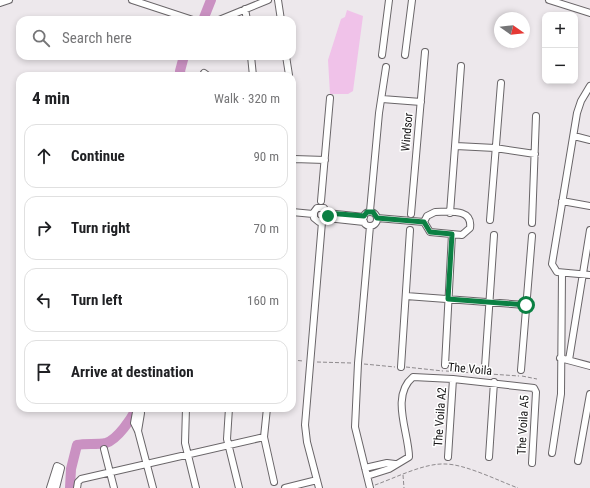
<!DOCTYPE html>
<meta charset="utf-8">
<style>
:root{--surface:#fff;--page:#f2f2f2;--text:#202124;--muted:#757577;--line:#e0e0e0}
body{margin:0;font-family:"Roboto Condensed",sans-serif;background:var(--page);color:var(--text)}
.controls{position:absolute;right:12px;top:12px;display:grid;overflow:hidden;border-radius:8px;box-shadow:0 2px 6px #0003}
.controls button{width:36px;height:36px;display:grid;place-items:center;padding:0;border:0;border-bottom:1px solid var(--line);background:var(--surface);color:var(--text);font:20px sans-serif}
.compass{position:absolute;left:494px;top:12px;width:36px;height:36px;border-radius:50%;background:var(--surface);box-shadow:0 2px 6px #0003;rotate:104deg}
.stop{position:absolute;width:12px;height:12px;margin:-9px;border:3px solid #0b8043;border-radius:50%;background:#fff}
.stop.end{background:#0b8043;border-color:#fff;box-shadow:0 1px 4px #0008}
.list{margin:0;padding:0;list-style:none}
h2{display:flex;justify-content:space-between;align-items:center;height:52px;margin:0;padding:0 16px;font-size:17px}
h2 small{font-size:13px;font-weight:400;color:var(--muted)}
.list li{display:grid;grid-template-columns:26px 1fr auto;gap:12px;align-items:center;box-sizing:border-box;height:64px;margin:0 8px 8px;padding:0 8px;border:1px solid var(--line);border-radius:12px}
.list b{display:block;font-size:15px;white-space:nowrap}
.list em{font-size:13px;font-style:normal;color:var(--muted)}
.icon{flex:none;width:22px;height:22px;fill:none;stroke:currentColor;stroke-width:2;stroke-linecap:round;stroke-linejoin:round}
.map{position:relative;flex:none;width:590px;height:488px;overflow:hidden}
.search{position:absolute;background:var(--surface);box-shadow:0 2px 6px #0003;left:16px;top:16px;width:280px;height:44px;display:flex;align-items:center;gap:10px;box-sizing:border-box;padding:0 14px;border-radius:12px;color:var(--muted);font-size:15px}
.panel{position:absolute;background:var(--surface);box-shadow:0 2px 6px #0003;left:16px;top:72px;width:280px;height:340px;border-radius:12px}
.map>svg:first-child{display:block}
.green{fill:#f0c2e9}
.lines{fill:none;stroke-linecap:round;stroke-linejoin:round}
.river{stroke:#ca91c2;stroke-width:10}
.minor-casing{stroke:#696568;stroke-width:8}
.path{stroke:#8e8a8d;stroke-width:1;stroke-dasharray:4 2;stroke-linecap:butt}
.minor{stroke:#fff;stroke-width:6}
.route{stroke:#0b8043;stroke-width:5}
.labels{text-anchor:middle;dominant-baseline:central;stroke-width:3;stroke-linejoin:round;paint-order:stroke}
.street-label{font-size:12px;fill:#171516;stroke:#fff}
</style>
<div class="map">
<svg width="590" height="488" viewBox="0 0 590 488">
<rect width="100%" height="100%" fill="#ede8ec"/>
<!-- green -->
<path class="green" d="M 347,10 L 363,16 L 353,91 L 348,94 L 330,94 L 328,60 L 341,19 L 345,17 Z"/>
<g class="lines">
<!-- river -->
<path class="river" d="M 203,20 L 211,0
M 181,76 L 180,71 L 184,56
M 70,488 L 71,469 L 77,445 C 86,443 96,445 106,443 C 118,439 131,419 137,408"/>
<defs>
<path id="minor" d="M 132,0 L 193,20
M 278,0 L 281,20
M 549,0 L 590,13
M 0,3 L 9,0
M 245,9 L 247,20
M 219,20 L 268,0
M 382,55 L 389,0
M 405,55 L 412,0
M 251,56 L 253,76
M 286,56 L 289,75
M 204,73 L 208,76
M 590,86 L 581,101 L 577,113 L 552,264 L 557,272 L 590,275
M 382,99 L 421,102
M 574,136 L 590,140
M 456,146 L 495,148 L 535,154
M 292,161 L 294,159 L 325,160
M 321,201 L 330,98
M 562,201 L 590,206
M 370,211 L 379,113 L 386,67
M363 219a7 7 0 1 1 14 0a7 7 0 1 1-14 0Z
M 292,212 L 313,214
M 435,212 C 449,212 473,208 470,228 L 462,235 L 430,232 L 424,222 L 427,216 Z
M 327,213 L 364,217
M 450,213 L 461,66
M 411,214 L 425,52
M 327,218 L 327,213 L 324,208 L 317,208 L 314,212 L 314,218 L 319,222 L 327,218 L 364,222
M 377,218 L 424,222
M 490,220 L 501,83
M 532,223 L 536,116
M 406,296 L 526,305
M 560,358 L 590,366
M 569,360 L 590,230
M 445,365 L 452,234
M 401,367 L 410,230
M 485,367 L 494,235
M 521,370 L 532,236
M 186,408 L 185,443 L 196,488
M 229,408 L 227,439 L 239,488
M 267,408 L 264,437 L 274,482
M 138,431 L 141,413 L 139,410 L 136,412 L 134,423 L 138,431 L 153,488
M 104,449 L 114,488
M 552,453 L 561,394 L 562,273
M 448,457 L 453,379
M 489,457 L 494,382
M 578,461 L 590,394
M 365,468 L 387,463 L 395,464
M 367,476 L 389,469 L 409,457 C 409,433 390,396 413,377 L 453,379 L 534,388 L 536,392 L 532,463
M 50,488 L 57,466 L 61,468 L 56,488
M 77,488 L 78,482 L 81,479 L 264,437
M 285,488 L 317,480
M 319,488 L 307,442 L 305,425 L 322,222
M 370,488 L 355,427 L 358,363 L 370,226"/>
</defs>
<!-- minor casing -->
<use href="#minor" class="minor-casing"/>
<!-- path -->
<path class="path" d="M 292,360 L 303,361
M 317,362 L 351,363
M 364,364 L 395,367
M 406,367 L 443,371
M 446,371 L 519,376
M 522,376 L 537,379
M 403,475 L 404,488
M 375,485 C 395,478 424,463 445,464 C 465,464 499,481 518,488"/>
<!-- minor -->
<use href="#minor" class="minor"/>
</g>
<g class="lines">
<!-- route -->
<path class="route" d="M 328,216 L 327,213 L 364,216 L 367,212 L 373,212 L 377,218 L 424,222 L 430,232 L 452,234 L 448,299 L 526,305"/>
</g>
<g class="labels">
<!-- street labels -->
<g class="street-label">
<text transform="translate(407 132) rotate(-85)">Windsor</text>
<text transform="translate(470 369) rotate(5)">The Voila</text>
<text transform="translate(440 417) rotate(-86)">The Voila A2</text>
<text transform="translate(523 425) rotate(-87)">The Voila A5</text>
</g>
</g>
</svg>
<div class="controls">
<button>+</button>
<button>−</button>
</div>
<svg class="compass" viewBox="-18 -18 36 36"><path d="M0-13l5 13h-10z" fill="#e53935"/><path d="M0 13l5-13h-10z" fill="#757577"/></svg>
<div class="stop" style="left:526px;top:305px"></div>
<div class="stop end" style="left:328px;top:216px"></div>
<div class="search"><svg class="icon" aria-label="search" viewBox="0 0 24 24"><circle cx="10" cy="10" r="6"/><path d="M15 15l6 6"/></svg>Search here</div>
<section class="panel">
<h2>4 min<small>Walk · 320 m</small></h2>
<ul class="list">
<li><svg class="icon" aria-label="ahead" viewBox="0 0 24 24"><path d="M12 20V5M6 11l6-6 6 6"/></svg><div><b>Continue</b></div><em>90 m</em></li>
<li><svg class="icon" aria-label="right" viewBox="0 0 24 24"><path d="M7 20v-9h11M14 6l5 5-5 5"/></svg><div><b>Turn right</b></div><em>70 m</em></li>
<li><svg class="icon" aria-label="left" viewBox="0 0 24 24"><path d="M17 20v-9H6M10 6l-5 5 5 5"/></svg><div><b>Turn left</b></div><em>160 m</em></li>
<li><svg class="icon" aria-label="arrive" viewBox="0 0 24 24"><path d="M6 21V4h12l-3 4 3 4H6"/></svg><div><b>Arrive at destination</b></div></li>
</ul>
</section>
</div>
